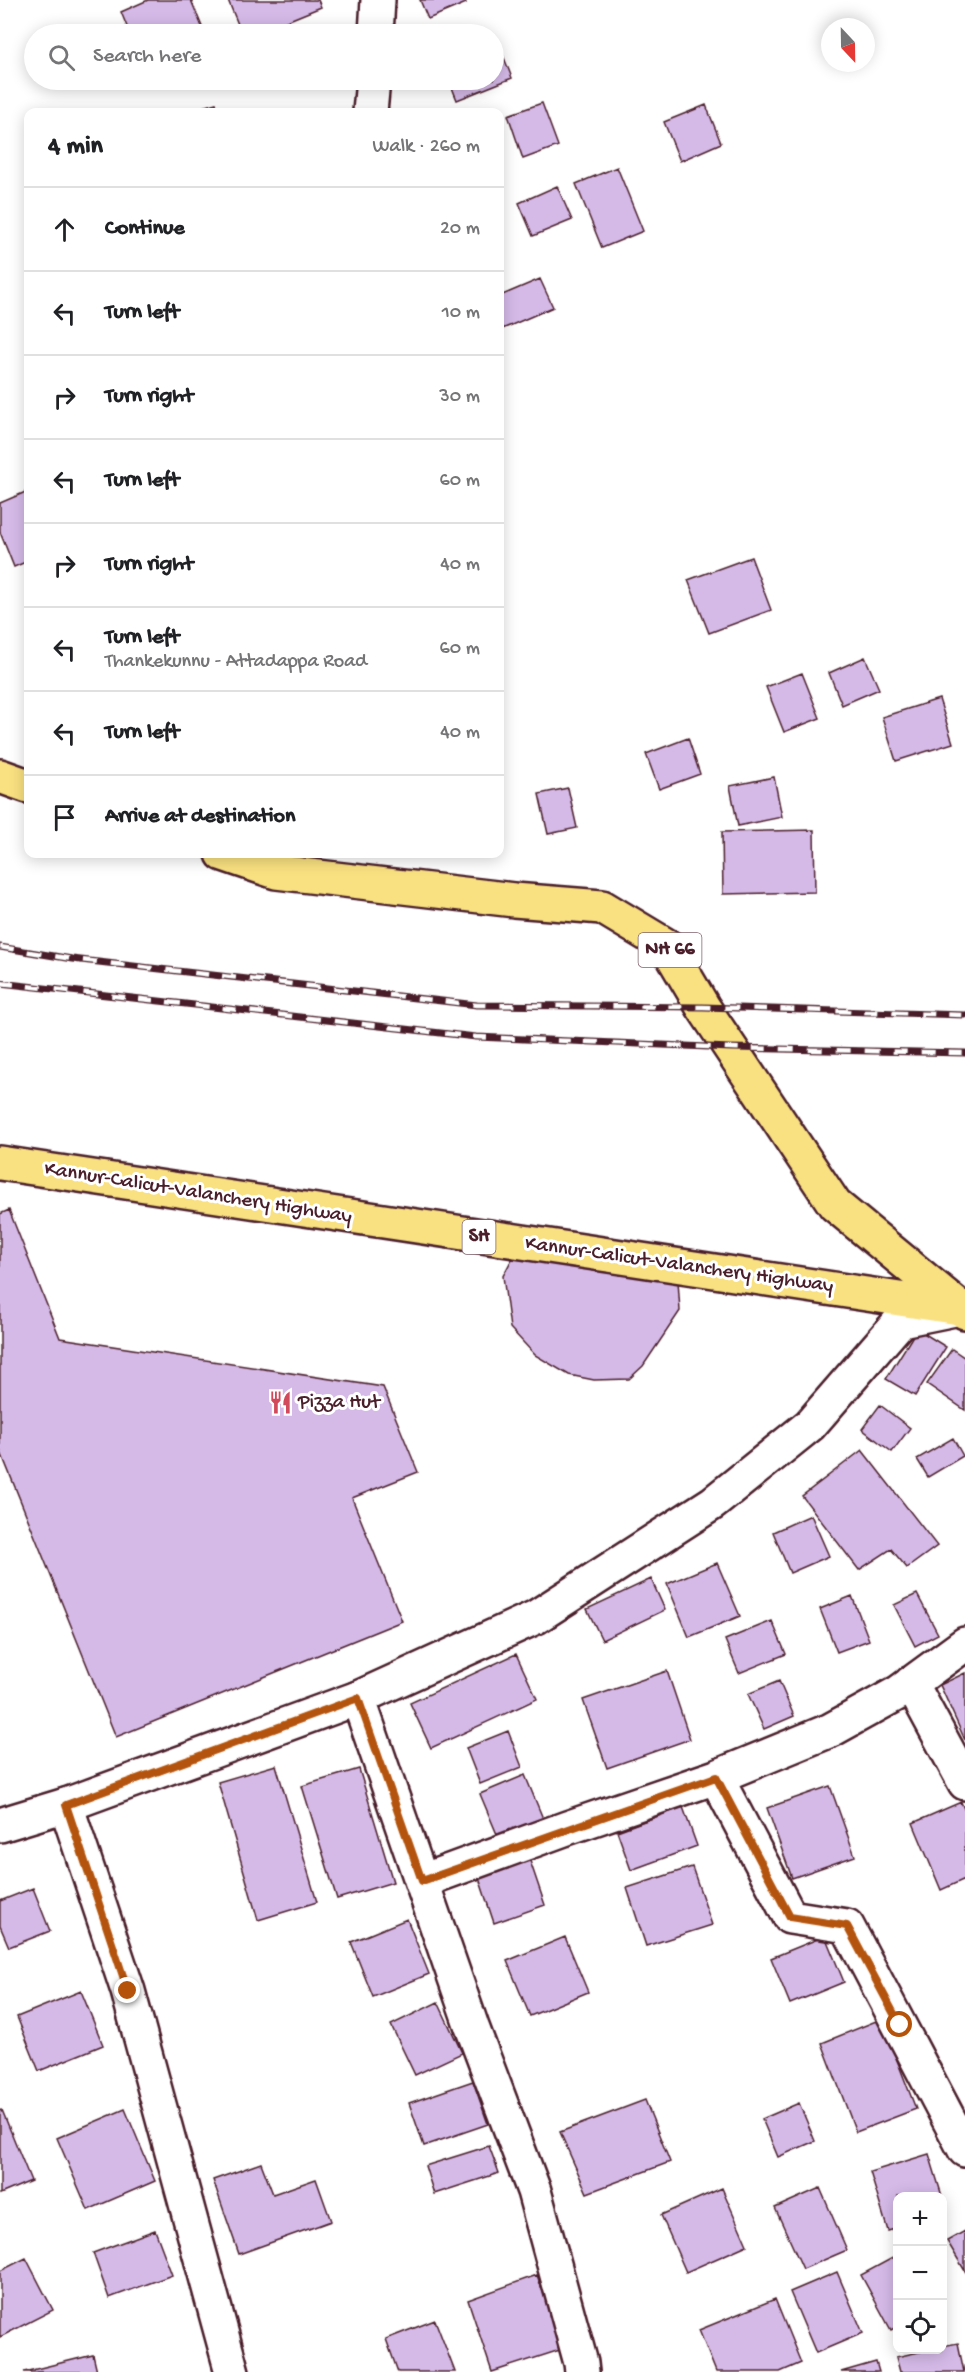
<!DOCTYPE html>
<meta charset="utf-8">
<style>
:root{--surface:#fff;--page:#f2f2f2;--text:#202124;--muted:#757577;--line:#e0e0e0}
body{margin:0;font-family:"Gochi Hand",sans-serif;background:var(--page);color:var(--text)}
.controls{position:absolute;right:18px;bottom:18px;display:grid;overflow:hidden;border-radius:12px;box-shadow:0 3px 15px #0003}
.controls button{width:54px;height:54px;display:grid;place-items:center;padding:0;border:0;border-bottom:2px solid var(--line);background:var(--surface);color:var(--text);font:30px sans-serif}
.compass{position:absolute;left:821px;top:18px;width:54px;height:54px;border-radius:50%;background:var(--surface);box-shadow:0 3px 15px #0003;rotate:158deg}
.stop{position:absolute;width:18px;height:18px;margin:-14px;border:4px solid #b45309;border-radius:50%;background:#fff}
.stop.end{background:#b45309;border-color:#fff;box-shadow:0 2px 6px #0008}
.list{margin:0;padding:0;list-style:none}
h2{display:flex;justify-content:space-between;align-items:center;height:78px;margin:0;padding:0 24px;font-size:26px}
h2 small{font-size:20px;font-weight:400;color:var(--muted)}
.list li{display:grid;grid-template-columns:39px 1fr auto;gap:18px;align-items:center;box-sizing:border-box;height:84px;padding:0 24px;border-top:2px solid var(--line)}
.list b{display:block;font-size:22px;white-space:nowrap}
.list p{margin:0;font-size:20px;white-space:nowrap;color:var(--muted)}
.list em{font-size:20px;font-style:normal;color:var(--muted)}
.icon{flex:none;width:33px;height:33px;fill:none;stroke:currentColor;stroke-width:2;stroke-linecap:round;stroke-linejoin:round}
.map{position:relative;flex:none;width:965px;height:2372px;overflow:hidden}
.search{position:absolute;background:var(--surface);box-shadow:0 3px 15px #0003;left:24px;top:24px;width:480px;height:66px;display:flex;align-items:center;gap:15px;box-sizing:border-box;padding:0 21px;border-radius:33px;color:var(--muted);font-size:22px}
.panel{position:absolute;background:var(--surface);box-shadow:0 3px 15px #0003;left:24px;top:108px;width:480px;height:750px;border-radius:12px}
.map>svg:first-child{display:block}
.building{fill:#d5bae8;stroke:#4a1f2b;stroke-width:1.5}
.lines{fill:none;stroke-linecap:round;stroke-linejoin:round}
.street-casing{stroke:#4a1f2b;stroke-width:38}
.secondary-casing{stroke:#4a1f2b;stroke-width:38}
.primary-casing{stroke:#4a1f2b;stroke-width:38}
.highway-casing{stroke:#4a1f2b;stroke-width:38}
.street{stroke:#fff;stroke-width:33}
.secondary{stroke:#fff;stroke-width:33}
.primary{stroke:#f9e181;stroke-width:33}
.highway{stroke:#f9e181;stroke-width:33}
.rail-casing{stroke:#4a1f2b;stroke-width:7}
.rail{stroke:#fff;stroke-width:4.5;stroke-dasharray:14;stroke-linecap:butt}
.route{stroke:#b45309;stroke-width:8}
.labels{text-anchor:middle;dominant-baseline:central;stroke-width:6;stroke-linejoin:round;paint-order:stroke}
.shield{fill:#fff;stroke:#80626b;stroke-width:1.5}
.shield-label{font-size:20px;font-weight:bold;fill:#4a1f2b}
.street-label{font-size:21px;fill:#4a1f2b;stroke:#fff}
.poi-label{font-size:21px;fill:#4a1f2b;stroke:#fff;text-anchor:start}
</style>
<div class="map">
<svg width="965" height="2372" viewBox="0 0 965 2372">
<rect width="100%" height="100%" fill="#fff"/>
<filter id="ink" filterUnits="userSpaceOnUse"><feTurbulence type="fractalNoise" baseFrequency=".0167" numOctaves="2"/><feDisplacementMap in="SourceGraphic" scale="12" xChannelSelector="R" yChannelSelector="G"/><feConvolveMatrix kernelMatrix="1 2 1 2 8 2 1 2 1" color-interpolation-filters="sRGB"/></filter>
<g filter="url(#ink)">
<!-- building -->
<path class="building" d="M 148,0 L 191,0 L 205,34 L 130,34 L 121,12 Z
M 228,0 L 318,0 L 321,7 L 255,34 L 242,34 Z
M 420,0 L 465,0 L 466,3 L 428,19 Z
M 499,45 L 512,78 L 457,100 L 449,80 L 494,80 L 494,47 Z
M 216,103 L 219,112 L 185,112 Z
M 542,103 L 558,146 L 523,159 L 508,115 Z
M 706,105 L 721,143 L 680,161 L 664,122 Z
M 617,167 L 643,231 L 602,248 L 576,184 Z
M 557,186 L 572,220 L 533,236 L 519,203 Z
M 540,279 L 553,307 L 500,330 L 500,296 Z
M 28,491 L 28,561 L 14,567 L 0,532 L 0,503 Z
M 751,557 L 771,610 L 709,633 L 688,580 Z
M 865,657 L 879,689 L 842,705 L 829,673 Z
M 802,673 L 820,718 L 784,732 L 766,687 Z
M 939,699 L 953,743 L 896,761 L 882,717 Z
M 688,738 L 700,774 L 659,789 L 646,754 Z
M 774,777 L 782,817 L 738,826 L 730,786 Z
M 568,788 L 577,828 L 548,834 L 539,794 Z
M 814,830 L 815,892 L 723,894 L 722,832 Z
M 9,1210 L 60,1338 L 383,1387 L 418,1472 L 352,1498 L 402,1621 L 116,1737 L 0,1450 L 0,1214 Z
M 512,1259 L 553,1261 L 678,1281 L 680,1311 L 643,1366 L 629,1379 L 594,1380 L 569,1375 L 535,1355 L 510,1328 L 503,1276 Z
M 917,1329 L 946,1347 L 915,1396 L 886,1379 Z
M 952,1349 L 965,1358 L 965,1410 L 927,1384 Z
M 880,1405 L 910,1428 L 892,1452 L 862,1429 Z
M 953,1438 L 963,1456 L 928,1477 L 917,1459 Z
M 862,1450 L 937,1546 L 907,1568 L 891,1549 L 859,1570 L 802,1496 Z
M 811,1515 L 829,1556 L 790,1573 L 773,1532 Z
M 717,1563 L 740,1616 L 689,1637 L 667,1584 Z
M 651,1579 L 665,1610 L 602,1640 L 587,1609 Z
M 917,1594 L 938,1634 L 915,1646 L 894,1605 Z
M 852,1596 L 869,1640 L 837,1652 L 820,1609 Z
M 772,1621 L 786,1654 L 739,1673 L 725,1640 Z
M 516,1654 L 537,1699 L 431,1748 L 410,1703 Z
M 667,1671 L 690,1739 L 607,1768 L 583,1700 Z
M 965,1673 L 965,1740 L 940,1685 Z
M 779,1681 L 794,1716 L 764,1729 L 748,1694 Z
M 508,1731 L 522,1767 L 480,1784 L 466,1748 Z
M 276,1765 L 317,1902 L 258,1920 L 218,1782 Z
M 359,1769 L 393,1882 L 337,1899 L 302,1786 Z
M 525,1775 L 544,1821 L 499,1839 L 480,1794 Z
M 830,1786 L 855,1856 L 792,1878 L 767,1808 Z
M 961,1802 L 965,1811 L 965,1879 L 941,1890 L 913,1823 Z
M 683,1807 L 697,1846 L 631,1870 L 617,1831 Z
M 528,1855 L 545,1905 L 494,1923 L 477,1872 Z
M 692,1867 L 712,1925 L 646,1946 L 627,1888 Z
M 33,1888 L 50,1931 L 9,1947 L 0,1926 L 0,1901 Z
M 407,1919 L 429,1974 L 373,1997 L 351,1942 Z
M 825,1936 L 844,1982 L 790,2004 L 771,1958 Z
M 565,1937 L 588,1992 L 530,2016 L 507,1961 Z
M 81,1991 L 103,2045 L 39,2071 L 17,2017 Z
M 438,2002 L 462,2053 L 415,2075 L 391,2025 Z
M 881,2019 L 916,2109 L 856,2132 L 822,2043 Z
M 473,2081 L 488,2124 L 424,2146 L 409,2103 Z
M 645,2100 L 670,2162 L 587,2193 L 560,2132 Z
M 799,2103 L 815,2141 L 778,2157 L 762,2119 Z
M 125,2109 L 155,2181 L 88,2210 L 57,2138 Z
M 2,2110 L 31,2181 L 0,2194 L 0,2111 Z
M 489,2146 L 499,2173 L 434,2194 L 425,2166 Z
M 929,2154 L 942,2196 L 898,2196 L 898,2228 L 888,2231 L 870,2172 Z
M 261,2163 L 273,2194 L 316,2179 L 331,2221 L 239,2254 L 213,2180 Z
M 722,2188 L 747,2245 L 686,2272 L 661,2215 Z
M 820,2188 L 847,2250 L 803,2269 L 775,2208 Z
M 155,2230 L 172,2275 L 109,2298 L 93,2253 Z
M 965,2231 L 965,2271 L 947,2241 Z
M 898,2255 L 898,2326 L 891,2330 L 861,2275 Z
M 26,2258 L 53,2310 L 0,2337 L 0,2271 Z
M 837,2272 L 863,2333 L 816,2353 L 790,2292 Z
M 537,2275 L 563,2349 L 492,2372 L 468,2300 Z
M 775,2299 L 801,2363 L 780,2372 L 716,2372 L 699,2330 Z
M 435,2320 L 455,2372 L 398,2372 L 386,2339 Z
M 958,2343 L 964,2372 L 900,2372 L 896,2357 L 928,2350 L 942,2350 L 942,2346 Z
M 93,2355 L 97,2372 L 24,2372 Z
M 876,2362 L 879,2372 L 841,2372 Z"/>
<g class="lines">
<defs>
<path id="street" d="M 911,1683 L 965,1783
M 358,1698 L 472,2027 L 534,2191 L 581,2363 L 582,2372
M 716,1777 L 790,1917 L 847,1926 L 965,2150
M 66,1805 L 128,1991 L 232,2372
M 422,1881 L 567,1828 L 716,1777 L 831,1730 L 898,1693 L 965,1644"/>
<path id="secondary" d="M 376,34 L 378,0
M 370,112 L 373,80
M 0,1825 L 66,1805 L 358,1698 L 536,1617 L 713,1503 L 810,1425 L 901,1320 L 955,1309"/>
<path id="primary" d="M 0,1163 L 959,1308"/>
<path id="highway" d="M 0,776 L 28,786
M 223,854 L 276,872 L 514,900 L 602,907 L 667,946 L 703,1007 L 835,1205 L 965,1312"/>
</defs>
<!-- street casing -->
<use href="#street" class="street-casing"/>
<!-- secondary casing -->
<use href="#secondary" class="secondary-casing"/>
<!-- primary casing -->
<use href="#primary" class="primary-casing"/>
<!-- highway casing -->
<use href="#highway" class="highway-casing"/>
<!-- street -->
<use href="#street" class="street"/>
<!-- secondary -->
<use href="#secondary" class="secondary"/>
<!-- primary -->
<use href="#primary" class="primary"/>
<!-- highway -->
<use href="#highway" class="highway"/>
<defs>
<path id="rail" d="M 0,947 L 72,959 L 477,1005 L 703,1007 L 965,1015
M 0,983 L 476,1037 L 731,1048 L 965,1053"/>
</defs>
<!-- rail casing -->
<use href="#rail" class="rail-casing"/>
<!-- rail -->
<use href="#rail" class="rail"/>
</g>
</g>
<g class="lines" filter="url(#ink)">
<!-- route -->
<path class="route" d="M 128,1991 L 66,1805 L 358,1698 L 422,1881 L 716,1777 L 790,1917 L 847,1926 L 900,2025"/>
</g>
<!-- icons -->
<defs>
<symbol id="restaurant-bare" viewBox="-9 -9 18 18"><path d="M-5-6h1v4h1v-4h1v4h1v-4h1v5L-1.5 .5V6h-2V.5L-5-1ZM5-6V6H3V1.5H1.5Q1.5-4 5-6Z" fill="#d1495b" stroke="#fff" stroke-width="2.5" paint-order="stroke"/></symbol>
</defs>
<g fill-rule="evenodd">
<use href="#restaurant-bare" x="264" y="1386" width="33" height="33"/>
</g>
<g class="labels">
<!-- shield labels -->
<g class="shield">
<rect x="638.5" y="933" width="63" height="34" rx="4.5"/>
<rect x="462.5" y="1220" width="33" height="34" rx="4.5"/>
</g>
<g class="shield-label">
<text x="670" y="950">NH 66</text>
<text x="479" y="1237">SH</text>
</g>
<!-- street labels -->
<g class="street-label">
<text transform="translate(198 1194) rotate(9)">Kannur-Calicut-Valanchery Highway</text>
<text transform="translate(679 1266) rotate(8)">Kannur-Calicut-Valanchery Highway</text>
</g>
<!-- poi labels -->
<g class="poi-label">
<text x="298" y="1403">Pizza Hut</text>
</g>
</g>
</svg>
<div class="controls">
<button>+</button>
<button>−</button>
<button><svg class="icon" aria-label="locate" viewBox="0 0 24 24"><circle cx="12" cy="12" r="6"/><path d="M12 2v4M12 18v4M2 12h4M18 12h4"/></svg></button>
</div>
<svg class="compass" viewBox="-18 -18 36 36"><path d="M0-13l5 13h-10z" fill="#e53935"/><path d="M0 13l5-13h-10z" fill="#757577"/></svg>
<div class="stop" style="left:900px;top:2025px"></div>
<div class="stop end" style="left:128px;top:1991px"></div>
<div class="search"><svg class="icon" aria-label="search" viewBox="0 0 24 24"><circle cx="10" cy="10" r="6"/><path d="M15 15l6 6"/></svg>Search here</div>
<section class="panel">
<h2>4 min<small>Walk · 260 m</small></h2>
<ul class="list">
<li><svg class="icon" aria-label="ahead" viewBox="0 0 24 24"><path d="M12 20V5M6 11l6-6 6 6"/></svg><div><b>Continue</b></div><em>20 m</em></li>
<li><svg class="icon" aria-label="left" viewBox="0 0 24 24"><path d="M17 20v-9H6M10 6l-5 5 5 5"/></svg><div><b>Turn left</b></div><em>10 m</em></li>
<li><svg class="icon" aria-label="right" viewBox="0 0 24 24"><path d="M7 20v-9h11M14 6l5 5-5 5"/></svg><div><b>Turn right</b></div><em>30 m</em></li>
<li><svg class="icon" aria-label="left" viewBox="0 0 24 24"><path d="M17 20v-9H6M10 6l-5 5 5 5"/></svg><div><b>Turn left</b></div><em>60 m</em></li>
<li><svg class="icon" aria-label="right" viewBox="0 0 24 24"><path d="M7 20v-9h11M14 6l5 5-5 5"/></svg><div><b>Turn right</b></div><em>40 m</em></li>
<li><svg class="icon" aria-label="left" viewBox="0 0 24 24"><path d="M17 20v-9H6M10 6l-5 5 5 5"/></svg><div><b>Turn left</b><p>Thankekunnu - Attadappa Road</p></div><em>60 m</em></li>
<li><svg class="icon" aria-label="left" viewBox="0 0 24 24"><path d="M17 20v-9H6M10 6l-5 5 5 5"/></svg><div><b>Turn left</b></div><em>40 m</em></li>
<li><svg class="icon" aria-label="arrive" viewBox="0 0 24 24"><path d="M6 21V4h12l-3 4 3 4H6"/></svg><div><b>Arrive at destination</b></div></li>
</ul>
</section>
</div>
